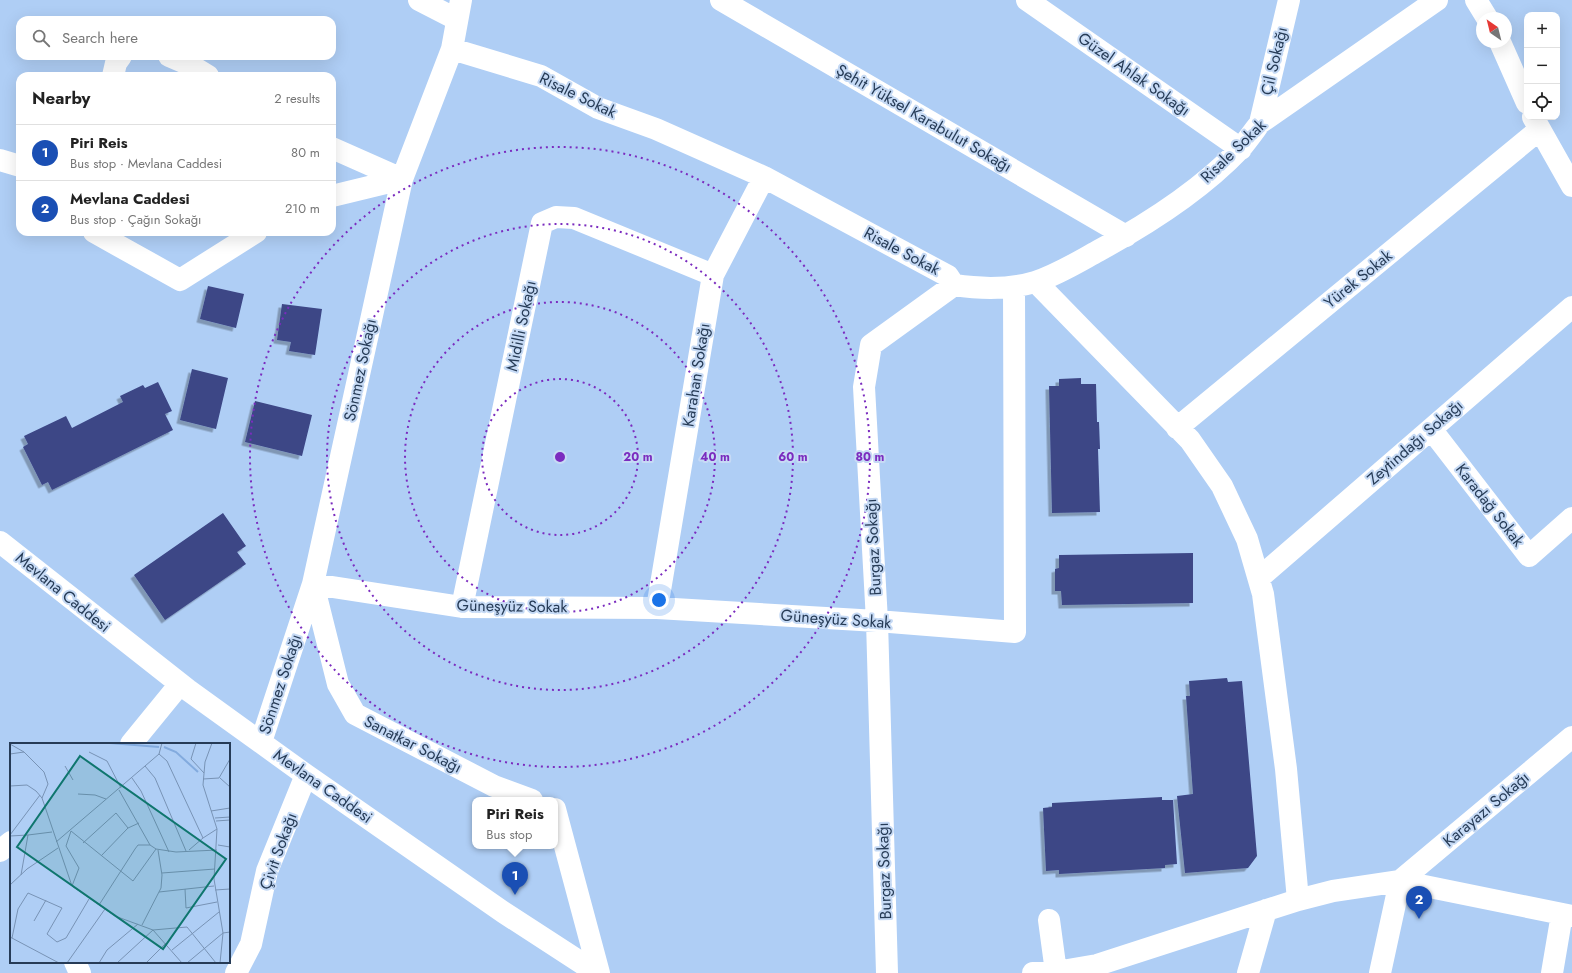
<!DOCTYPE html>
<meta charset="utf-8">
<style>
:root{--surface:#fff;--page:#f2f2f2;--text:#222;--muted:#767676;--line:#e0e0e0;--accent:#db2777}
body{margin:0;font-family:Jost,sans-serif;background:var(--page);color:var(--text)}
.controls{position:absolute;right:12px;top:12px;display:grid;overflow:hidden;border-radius:8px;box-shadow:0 4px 16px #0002}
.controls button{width:36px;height:36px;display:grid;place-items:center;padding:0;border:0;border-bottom:1px solid var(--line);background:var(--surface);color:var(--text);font:20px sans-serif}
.compass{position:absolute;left:1476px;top:12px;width:36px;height:36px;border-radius:50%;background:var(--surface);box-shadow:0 4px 16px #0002;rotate:325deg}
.you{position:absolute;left:659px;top:600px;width:14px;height:14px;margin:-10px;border:3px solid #fff;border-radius:50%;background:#1a73e8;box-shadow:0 0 0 6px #1a73e833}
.badge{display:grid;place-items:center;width:26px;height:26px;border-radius:50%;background:var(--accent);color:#fff;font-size:13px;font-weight:700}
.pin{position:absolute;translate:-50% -33px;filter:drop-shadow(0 1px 2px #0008)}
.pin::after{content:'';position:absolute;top:21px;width:14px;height:12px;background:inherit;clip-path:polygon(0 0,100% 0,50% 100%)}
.popup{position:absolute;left:472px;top:797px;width:86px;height:52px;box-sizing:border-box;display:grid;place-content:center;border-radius:8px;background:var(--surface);filter:drop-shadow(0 1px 3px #0005);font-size:13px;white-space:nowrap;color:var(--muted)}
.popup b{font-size:15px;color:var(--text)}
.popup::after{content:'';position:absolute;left:50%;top:100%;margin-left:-8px;border:8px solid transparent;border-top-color:var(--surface)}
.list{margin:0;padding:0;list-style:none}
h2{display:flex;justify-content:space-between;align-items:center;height:52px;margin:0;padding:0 16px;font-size:17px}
h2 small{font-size:13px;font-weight:400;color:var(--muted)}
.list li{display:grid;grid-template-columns:26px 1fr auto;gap:12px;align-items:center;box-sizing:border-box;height:56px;padding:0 16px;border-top:1px solid var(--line)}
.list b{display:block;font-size:15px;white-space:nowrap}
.list p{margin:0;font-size:13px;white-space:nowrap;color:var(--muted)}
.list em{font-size:13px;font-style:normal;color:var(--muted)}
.icon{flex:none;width:22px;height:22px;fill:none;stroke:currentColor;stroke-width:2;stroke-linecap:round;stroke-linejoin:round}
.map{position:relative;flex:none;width:1572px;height:973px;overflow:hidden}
.search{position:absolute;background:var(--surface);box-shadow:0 4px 16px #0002;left:16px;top:16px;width:320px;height:44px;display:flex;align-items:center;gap:10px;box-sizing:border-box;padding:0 14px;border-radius:12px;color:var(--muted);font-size:15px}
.panel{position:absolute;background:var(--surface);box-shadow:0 4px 16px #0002;left:16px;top:72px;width:320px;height:164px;border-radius:12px}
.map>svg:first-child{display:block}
.building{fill:#3c4686;filter:url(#shadow)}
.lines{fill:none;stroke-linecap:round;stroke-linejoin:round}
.minor{stroke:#fff;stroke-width:22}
.ring{fill:none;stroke:#7b2cbf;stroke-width:2;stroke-dasharray:2 4}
.labels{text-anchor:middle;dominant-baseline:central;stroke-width:4;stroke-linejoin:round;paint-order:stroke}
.street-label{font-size:16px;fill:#263b56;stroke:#c6daf5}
.inset-river{fill:none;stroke:#83abde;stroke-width:2}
.inset-road{fill:none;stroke:#7893b5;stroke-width:1}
.view{fill:#0f766e;fill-opacity:0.15;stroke:#0f766e;stroke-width:2}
.inset-edge{fill:none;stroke:#263b56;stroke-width:2}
.centre{fill:#7b2cbf;stroke:#c6daf5;stroke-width:2}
.ring-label{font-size:12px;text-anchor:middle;font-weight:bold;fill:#7b2cbf;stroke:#c6daf5;stroke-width:4;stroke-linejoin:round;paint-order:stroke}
</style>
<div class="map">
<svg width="1572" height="973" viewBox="0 0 1572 973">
<defs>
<filter id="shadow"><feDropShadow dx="-3.5" dy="3.5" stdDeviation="0" flood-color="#0004"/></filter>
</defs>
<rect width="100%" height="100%" fill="#afcef5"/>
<!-- building -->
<path class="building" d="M 208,286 L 244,294 L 236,328 L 200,319 Z
M 282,304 L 322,309 L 315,355 L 289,351 L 291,342 L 277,340 Z
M 192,369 L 228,378 L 216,429 L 180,420 Z
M 1081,378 L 1081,384 L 1096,384 L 1097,422 L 1099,422 L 1100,449 L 1098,449 L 1100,512 L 1052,513 L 1049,386 L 1059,386 L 1059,379 Z
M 158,382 L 172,411 L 165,414 L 173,430 L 52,490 L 48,482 L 42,485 L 23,447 L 28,444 L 24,436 L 66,416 L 72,428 L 123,402 L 120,396 L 143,385 L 145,388 Z
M 255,401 L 312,415 L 302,456 L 245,442 Z
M 223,513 L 246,546 L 237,552 L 246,564 L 165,620 L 134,575 Z
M 1193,553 L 1193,603 L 1062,605 L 1061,591 L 1055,591 L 1055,569 L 1059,568 L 1059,555 Z
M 1227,678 L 1228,682 L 1242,681 L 1257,856 L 1248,868 L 1185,873 L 1177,796 L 1193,794 L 1186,696 L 1190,696 L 1189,681 Z
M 1162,797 L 1162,800 L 1173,800 L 1177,864 L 1165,865 L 1165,868 L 1059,874 L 1059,870 L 1046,871 L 1043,808 L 1052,807 L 1052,803 Z"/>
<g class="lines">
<!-- minor -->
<path class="minor" d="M 419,0 L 456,19
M 721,0 L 1126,236
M 1027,0 L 1241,149
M 1476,0 L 1487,18
M 1500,42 L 1527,103
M 452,49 L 541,76 L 598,108 L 656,129 L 764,177 L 948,276 L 954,285 C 981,289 1008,290 1035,282 C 1057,275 1078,262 1098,251 C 1148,224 1200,191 1240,149 C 1247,141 1254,131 1260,123 L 1437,0
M 169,56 L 190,65 L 208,76
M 113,76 L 116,63 L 121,56
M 1533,117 L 1572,186
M 1260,123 L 1289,0
M 332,148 L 402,179
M 0,160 L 20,166
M 332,196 L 402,179
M 94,232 L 180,280 L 256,232
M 1036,282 L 1190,440 L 1222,486 L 1247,539 L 1263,594 L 1286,769 L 1298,900
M 1177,428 L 1539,130
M 1431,429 L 1529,556 L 1572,518
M 0,542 L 188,690 L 306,775 L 503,912 L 597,973
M 1259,578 L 1572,307
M 462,607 L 542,223 L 556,217 L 574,218 L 713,275
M 657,608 L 713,275 L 764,177
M 261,742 L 313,584 L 402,179 L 452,49 L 461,0
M 131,744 L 180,684
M 532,800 L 494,786 L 355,714 L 338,684 L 313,584 L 462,607 L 657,608 L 877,621 L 1015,632 L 1014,287
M 555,809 L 599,973
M 0,851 L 11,842
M 1049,920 L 1056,972
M 75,962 L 80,973
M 236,973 L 251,944 L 267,871 L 306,775
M 887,973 L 877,621 L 864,387 L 871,345 L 954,285
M 1033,973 L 1056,972 L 1097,965 L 1298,900 L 1333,891 L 1400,881 L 1572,916
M 1248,973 L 1266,910
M 1380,973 L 1400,881 L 1572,737
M 1552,973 L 1562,914"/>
</g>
<!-- distance rings -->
<g class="ring">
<circle cx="560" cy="457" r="78"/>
<circle cx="560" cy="457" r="155"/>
<circle cx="560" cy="457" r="233"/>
<circle cx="560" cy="457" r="310"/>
</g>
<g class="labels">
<!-- street labels -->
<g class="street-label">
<text transform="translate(1274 61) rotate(-77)">Çil Sokağı</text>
<text transform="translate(1134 74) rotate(35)">Güzel Ahlak Sokağı</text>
<text transform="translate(578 95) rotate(26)">Risale Sokak</text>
<text transform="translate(924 118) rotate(30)">Şehit Yüksel Karabulut Sokağı</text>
<text transform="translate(1233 151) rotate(-44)">Risale Sokak</text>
<text transform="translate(902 251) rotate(28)">Risale Sokak</text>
<text transform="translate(1358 279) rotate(-39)">Yürek Sokak</text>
<text transform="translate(521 326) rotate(-78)">Midilli Sokağı</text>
<text transform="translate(360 370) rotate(-78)">Sönmez Sokağı</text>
<text transform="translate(696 375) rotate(-81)">Karahan Sokağı</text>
<text transform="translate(1415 442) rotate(-41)">Zeytindağı Sokağı</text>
<text transform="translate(1490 505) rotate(52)">Karadağ Sokak</text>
<text transform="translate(873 547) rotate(-93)">Burgaz Sokağı</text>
<text transform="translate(63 592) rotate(39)">Mevlana Caddesi</text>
<text transform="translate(512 606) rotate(1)">Güneşyüz Sokak</text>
<text transform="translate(836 619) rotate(4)">Güneşyüz Sokak</text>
<text transform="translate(280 684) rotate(-72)">Sönmez Sokağı</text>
<text transform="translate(413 744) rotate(27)">Sanatkar Sokağı</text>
<text transform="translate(323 786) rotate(35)">Mevlana Caddesi</text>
<text transform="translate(1486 809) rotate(-40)">Karayazı Sokağı</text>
<text transform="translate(278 851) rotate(-70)">Çivit Sokağı</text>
<text transform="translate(884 871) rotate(-92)">Burgaz Sokağı</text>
</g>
</g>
<!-- overview -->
<g transform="translate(10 743)">
<rect width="220" height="220" fill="#afcef5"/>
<path class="inset-river" d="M 100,0 L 149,4M 154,4 L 166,9 L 188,29"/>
<path class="inset-road" d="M 186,0 L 181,16 L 194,30M 202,0 L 195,19 L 193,42 L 207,86 L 204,136 L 213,190 L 210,220M 0,1 L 14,9 L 34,29 L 38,41 L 32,55M 79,9 L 97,18 L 111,45M 0,11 L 14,9M 149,11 L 157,18 L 193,95 L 179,107M 55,23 L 63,37M 135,23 L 145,35 L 176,108M 122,35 L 131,48 L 159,109M 210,35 L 220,44M 193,36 L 209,35 L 220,16M 0,43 L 17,42 L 26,48 L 32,55 L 62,143 L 105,173 L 143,187 L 172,220M 109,47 L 140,102 L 146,106 L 166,109 L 207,107M 68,51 L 85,52 L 96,56M 201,68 L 220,65M 205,75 L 220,74M 206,78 L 220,77M 0,92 L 30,52M 18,92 L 42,89M 0,93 L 18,92 L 11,132M 193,95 L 207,86M 46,99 L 135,23 L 149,11 L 152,0M 73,100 L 106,70 L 118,85M 208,102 L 220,104M 91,113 L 118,85 L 129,80M 152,130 L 205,126M 0,142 L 17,126 L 48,105M 62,143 L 69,125 L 56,103 L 61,88 L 123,138 L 146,106M 175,146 L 176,165 L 207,159M 205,147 L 220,146M 149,149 L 204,143M 89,162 L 125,106 L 128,102 L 140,102M 24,178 L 36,157M 132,182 L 151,145 L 152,132 L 148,107M 0,194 L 49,220M 2,195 L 8,166 L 18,150 L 52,165 L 37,191 L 47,199 L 56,195 L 79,156M 162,207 L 209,169M 57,220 L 95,166M 89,220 L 97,207 L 128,181M 107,220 L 143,187 L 177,184 L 206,220M 136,220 L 156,200M 177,220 L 213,190 L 220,189"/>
<path class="view" d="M 70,13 L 216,116 L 153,206 L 7,104 Z"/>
<rect width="220" height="220" class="inset-edge"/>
</g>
<circle cx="560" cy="457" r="6" class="centre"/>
<g class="ring-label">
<text x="638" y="461">20 m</text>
<text x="715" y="461">40 m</text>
<text x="793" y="461">60 m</text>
<text x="870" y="461">80 m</text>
</g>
</svg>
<div class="controls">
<button>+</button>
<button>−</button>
<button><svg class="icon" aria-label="locate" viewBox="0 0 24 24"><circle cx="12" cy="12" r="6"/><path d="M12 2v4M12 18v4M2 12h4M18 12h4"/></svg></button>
</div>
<svg class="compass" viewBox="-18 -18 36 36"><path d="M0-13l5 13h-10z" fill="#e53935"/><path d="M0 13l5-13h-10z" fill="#767676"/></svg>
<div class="you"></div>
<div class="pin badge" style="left:515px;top:895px;background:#1a4fb4">1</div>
<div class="popup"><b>Piri Reis</b>Bus stop</div>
<div class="pin badge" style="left:1419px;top:919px;background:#1a4fb4">2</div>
<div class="search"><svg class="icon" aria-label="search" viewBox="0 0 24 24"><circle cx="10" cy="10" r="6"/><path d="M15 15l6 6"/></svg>Search here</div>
<section class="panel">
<h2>Nearby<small>2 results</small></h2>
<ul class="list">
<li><span class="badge" style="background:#1a4fb4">1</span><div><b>Piri Reis</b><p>Bus stop · Mevlana Caddesi</p></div><em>80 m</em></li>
<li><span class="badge" style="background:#1a4fb4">2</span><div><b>Mevlana Caddesi</b><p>Bus stop · Çağın Sokağı</p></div><em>210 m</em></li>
</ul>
</section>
</div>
